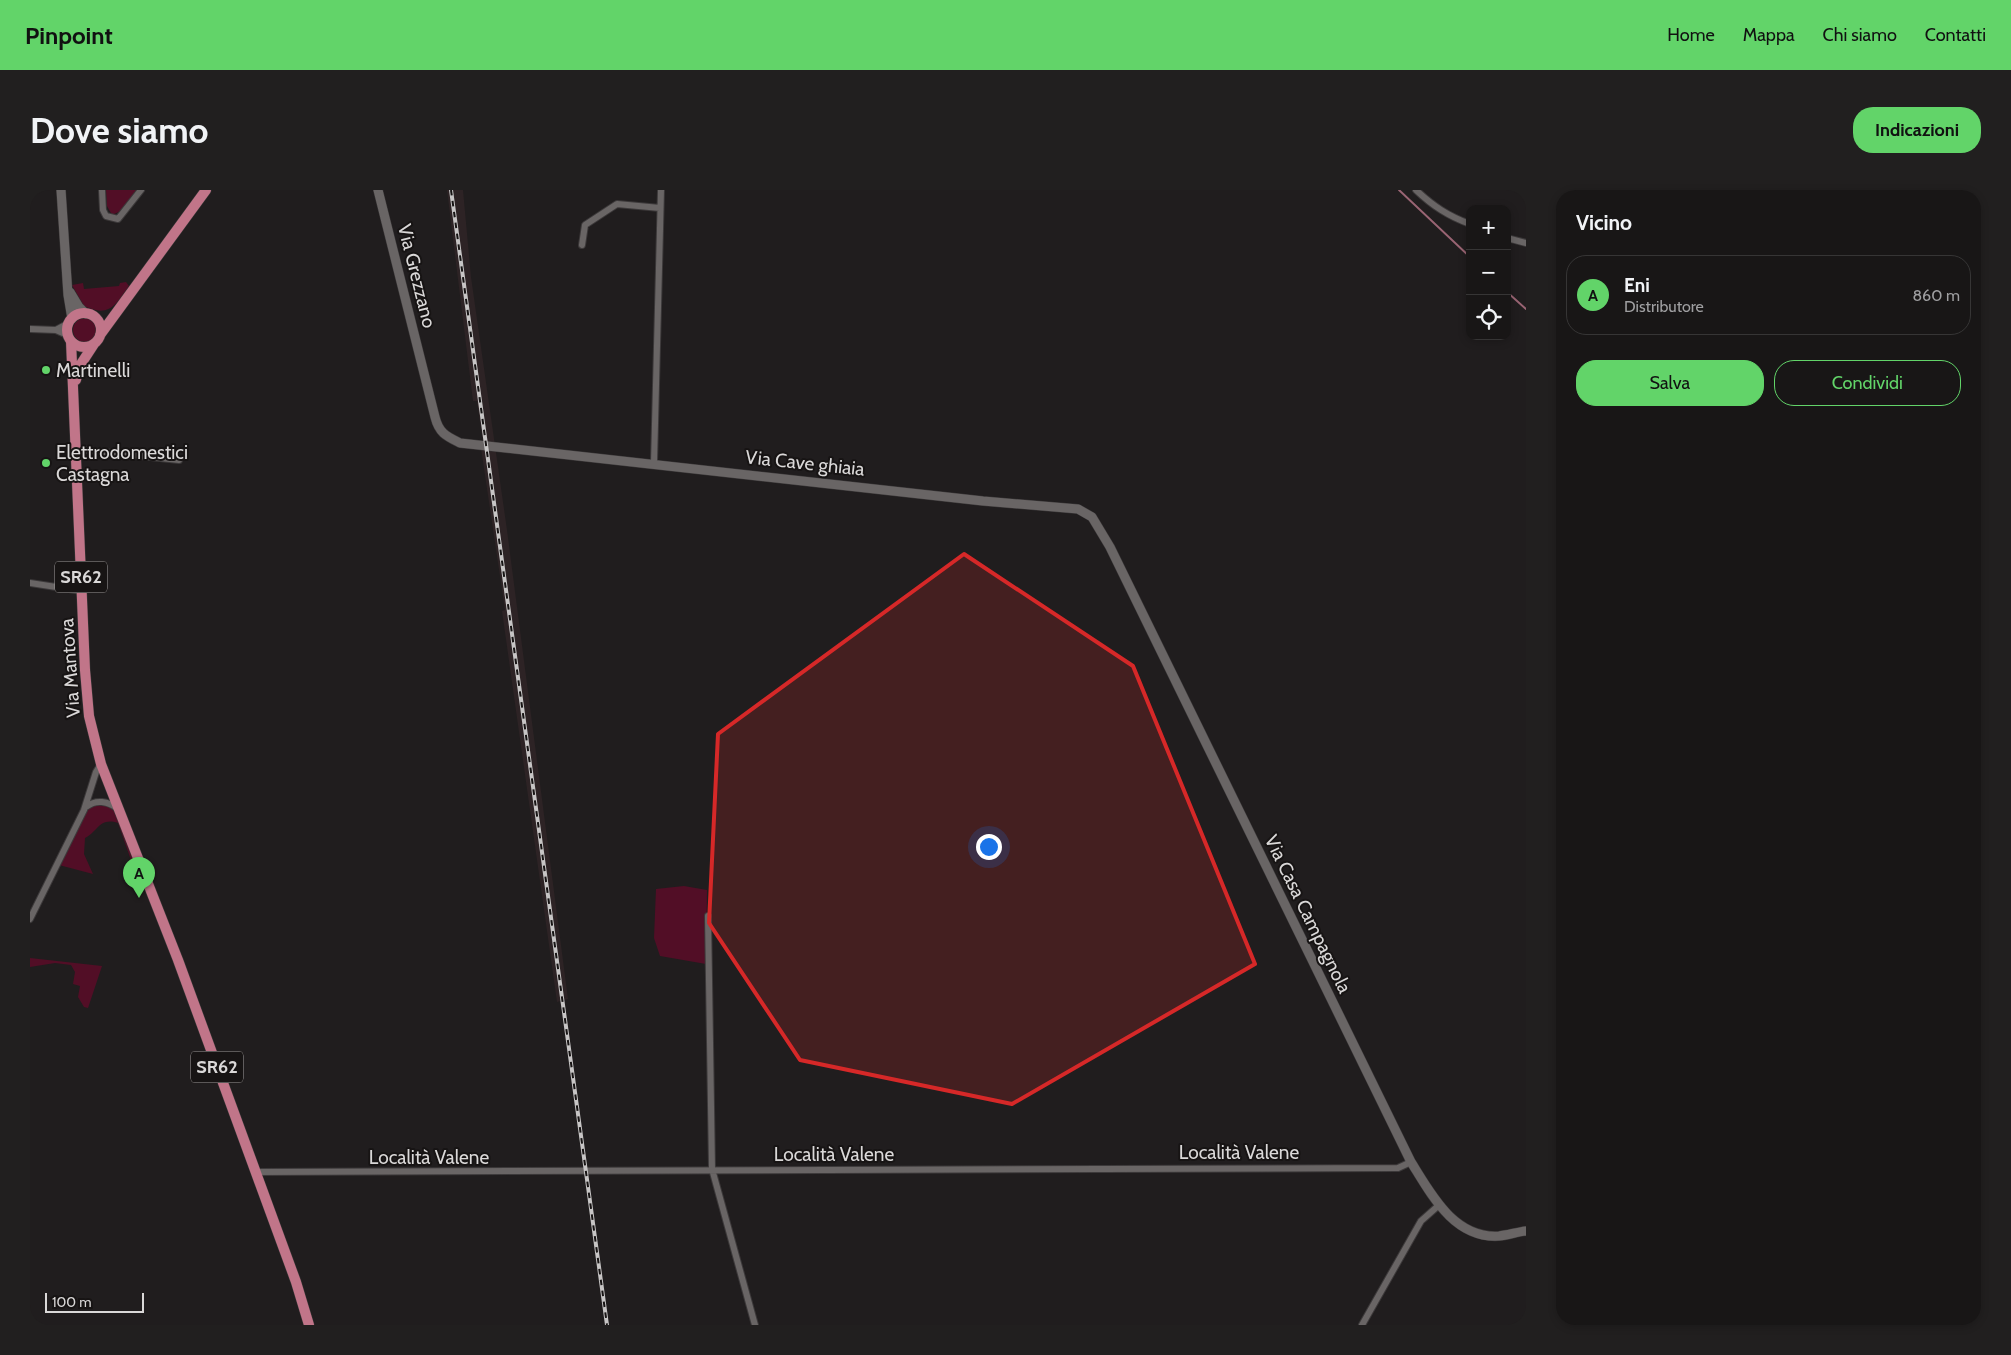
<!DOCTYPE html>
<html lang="it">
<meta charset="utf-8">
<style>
:root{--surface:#181616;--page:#211f1f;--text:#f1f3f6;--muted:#9f9fa1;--line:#363535;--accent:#62d469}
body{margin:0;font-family:Cabin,sans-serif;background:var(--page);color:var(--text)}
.controls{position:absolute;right:15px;top:15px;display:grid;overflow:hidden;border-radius:10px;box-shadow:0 2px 8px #0003}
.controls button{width:45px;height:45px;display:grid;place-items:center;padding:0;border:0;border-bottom:1px solid var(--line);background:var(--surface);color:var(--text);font:25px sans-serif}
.scale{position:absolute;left:15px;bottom:12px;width:99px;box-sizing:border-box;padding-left:5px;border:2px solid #dad8d8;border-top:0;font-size:14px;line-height:18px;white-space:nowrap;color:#dad8d8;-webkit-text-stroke:4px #171414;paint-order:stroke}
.you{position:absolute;left:958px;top:656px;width:18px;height:18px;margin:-12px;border:4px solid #fff;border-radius:50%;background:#1a73e8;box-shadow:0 0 0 8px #1a73e833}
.badge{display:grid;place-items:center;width:32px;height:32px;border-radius:50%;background:var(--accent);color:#111;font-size:16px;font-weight:700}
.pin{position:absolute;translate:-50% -41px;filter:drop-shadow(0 1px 2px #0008)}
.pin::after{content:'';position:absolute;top:26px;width:18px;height:15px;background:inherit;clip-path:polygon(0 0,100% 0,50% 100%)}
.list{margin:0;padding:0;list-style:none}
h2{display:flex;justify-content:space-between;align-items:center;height:65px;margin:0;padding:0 20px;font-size:21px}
h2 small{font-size:16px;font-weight:400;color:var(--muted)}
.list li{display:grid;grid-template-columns:32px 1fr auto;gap:15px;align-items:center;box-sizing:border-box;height:80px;margin:0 10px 10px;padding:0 10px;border:1px solid var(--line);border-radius:20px}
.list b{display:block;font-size:19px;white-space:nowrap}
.list p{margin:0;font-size:16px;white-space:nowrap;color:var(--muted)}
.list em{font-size:16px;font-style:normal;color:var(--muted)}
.actions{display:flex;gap:10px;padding:15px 20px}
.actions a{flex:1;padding:11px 0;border:1px solid var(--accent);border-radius:20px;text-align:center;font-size:18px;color:var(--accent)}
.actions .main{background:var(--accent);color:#111}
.icon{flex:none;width:28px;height:28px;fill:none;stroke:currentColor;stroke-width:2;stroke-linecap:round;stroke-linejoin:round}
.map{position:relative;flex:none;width:1496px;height:1135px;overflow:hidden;border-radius:20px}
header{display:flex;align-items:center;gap:30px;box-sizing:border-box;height:70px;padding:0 25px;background:var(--accent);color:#111}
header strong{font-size:24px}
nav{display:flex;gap:28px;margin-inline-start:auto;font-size:18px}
.intro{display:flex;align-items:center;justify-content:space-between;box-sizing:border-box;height:120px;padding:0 30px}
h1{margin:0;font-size:35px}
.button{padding:12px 22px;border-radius:20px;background:var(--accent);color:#111;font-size:18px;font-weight:700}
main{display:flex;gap:30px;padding:0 30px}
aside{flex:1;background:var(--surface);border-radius:20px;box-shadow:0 2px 8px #0003}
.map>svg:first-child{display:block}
.built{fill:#2d2325}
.green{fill:#520e26}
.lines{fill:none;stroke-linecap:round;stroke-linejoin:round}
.stream{stroke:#996473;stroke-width:2}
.street-casing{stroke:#3c393a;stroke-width:8}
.secondary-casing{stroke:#3c393a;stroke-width:10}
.primary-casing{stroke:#3c393a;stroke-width:11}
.street{stroke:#696565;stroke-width:6}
.secondary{stroke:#696565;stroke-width:9}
.primary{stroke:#c17589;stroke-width:10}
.rail-casing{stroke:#c7c5c5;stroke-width:4}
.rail{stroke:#171414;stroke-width:2;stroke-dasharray:5.5;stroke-linecap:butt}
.marked{fill:#d62828;fill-opacity:0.2;stroke:#d62828;stroke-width:4;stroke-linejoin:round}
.poi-dot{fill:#62d469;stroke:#171414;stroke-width:2}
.labels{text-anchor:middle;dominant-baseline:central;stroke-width:4;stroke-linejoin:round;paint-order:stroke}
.shield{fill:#171414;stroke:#a09d9d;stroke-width:1}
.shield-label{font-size:18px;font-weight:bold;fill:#dad8d8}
.street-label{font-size:19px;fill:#dad8d8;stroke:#171414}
.poi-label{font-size:19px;fill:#dad8d8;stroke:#171414;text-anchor:start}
</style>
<header>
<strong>Pinpoint</strong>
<nav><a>Home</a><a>Mappa</a><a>Chi siamo</a><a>Contatti</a></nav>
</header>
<div class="intro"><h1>Dove siamo</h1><a class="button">Indicazioni</a></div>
<main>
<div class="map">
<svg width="1496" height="1135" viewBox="0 0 1496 1135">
<rect width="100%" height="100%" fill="#201d1e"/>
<!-- built -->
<path class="built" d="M 417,0 L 433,0 L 441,87 L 477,340 L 538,809 L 527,812 L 472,421 L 475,420 L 451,258 L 454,258 L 447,211 L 443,211 Z"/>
<!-- green -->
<path class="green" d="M 76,0 L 106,0 L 93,20 L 82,25 L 77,16 Z
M 96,92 L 99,96 C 86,115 79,128 54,116 L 42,95 L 53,93 L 54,99 L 89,96 L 90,93 Z
M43 140a12 12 0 1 1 24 0a12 12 0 1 1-24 0Z
M 65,614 L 75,615 L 85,621 L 108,678 L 105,679 L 102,673 L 88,633 C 69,627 68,642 55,648 L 54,664 L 63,684 L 29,675 L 54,621 Z
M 654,696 L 677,700 L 676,774 L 630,766 L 624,748 L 626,699 Z
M 0,768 L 72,776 L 58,818 L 54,817 L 48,807 L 50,796 L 43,794 L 45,782 L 41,775 L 25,773 L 0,777 Z"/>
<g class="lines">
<!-- stream -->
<path class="stream" d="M 1369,0 L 1440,67
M 1477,102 L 1496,119"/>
<defs>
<path id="street" d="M 72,0 L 73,20 L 76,26 L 88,29 L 111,0
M 1386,0 C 1403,16 1418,26 1440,34
M 1477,48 L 1496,53
M 552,55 L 555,35 L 587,14 L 630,18
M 0,139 L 26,140 L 39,133
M 26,140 L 35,144 L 40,150
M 45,259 L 149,270
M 624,273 L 631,0
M 0,393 L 52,401
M 56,617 C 66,609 78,611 88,619
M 678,726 L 682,979 L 725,1135
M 0,729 L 54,620 L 66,582 L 71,574
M 225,982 L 1368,978 L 1381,972
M 1332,1135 L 1391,1031 L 1408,1016"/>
<path id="secondary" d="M 31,0 L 38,105 L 42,129
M 348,0 L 405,227 C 409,243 416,246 430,253 L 953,311 L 1048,319 L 1062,327 L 1080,357 L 1381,972 C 1401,1004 1424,1049 1469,1046 C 1478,1045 1487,1042 1496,1041
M 40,102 L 49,117 L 56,124"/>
<path id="primary" d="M37 140a17 17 0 1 1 34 0a17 17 0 1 1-34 0Z
M 70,145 L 176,0
M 41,151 L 55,480 L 59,526 L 71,574 L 148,770 L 266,1092 L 279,1135
M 46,190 L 49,177 L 64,154"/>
</defs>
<!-- street casing -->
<use href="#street" class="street-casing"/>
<!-- secondary casing -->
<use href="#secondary" class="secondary-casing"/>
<!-- primary casing -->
<use href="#primary" class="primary-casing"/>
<!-- street -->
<use href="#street" class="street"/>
<!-- secondary -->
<use href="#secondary" class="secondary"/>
<!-- primary -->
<use href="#primary" class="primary"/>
<defs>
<path id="rail" d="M 421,0 L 577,1135"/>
</defs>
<!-- rail casing -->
<use href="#rail" class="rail-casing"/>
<!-- rail -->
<use href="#rail" class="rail"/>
</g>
<!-- marked area -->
<path class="marked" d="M 934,364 L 1103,476 L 1225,774 L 982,914 L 770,870 L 679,733 L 688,544 Z"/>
<!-- markers -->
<g class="poi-dot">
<circle cx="16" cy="180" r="5"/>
<circle cx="16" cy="273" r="5"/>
</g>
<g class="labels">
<!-- shield labels -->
<g class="shield">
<rect x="25" y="371.5" width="52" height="31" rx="4"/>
<rect x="161" y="861.5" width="52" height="31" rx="4"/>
</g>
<g class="shield-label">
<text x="51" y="387">SR62</text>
<text x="187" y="877">SR62</text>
</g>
<!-- street labels -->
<g class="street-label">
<text transform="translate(387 86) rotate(76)">Via Grezzano</text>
<text transform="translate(775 273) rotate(6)">Via Cave ghiaia</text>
<text transform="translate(40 478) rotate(-94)">Via Mantova</text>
<text transform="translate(1278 724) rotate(64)">Via Casa Campagnola</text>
<text x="1209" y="962">Località Valene</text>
<text x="804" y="964">Località Valene</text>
<text x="399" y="967">Località Valene</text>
</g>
<!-- poi labels -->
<g class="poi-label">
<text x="26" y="180">Martinelli</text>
<text x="26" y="262">Elettrodomestici<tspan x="26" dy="22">Castagna</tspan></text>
</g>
</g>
</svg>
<div class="controls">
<button>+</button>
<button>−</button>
<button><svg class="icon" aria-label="locate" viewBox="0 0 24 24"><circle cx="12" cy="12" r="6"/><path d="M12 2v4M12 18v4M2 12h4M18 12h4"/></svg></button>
</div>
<div class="scale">100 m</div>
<div class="you"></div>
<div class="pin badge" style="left:109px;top:708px">A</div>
</div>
<aside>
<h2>Vicino<small></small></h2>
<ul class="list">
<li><span class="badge">A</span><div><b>Eni</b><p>Distributore</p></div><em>860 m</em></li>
</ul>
<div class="actions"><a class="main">Salva</a><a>Condividi</a></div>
</aside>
</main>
